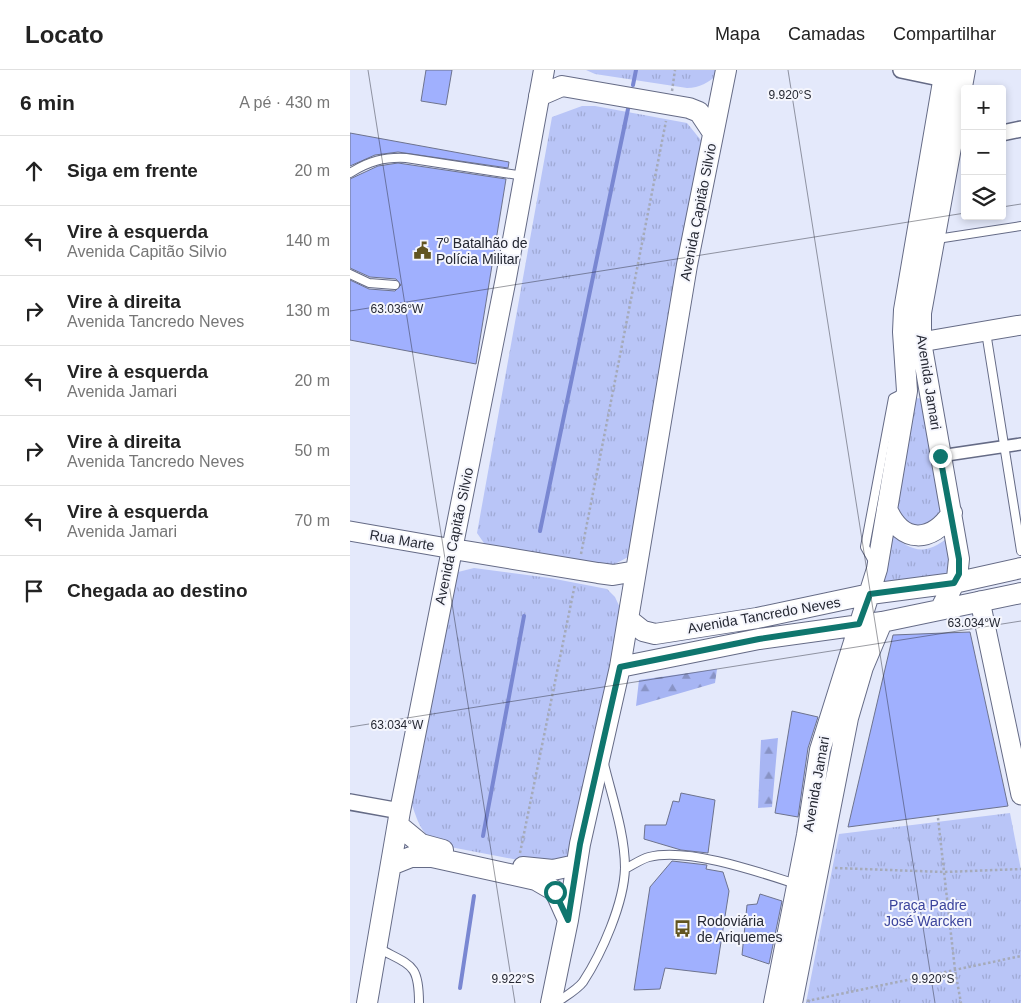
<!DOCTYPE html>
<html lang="pt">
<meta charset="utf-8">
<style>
:root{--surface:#fff;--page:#f6f6f6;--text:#222;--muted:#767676;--line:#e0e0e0}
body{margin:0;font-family:Helvetica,sans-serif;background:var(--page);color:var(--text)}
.controls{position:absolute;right:15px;top:15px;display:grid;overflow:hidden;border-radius:5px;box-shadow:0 2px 8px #0003}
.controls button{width:45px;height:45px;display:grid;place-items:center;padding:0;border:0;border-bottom:1px solid var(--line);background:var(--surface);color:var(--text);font:25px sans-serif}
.stop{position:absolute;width:15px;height:15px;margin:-11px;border:4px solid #0f766e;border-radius:50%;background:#fff}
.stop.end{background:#0f766e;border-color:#fff;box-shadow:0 1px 5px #0008}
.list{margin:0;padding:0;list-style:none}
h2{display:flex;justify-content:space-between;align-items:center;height:65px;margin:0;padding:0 20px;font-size:21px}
h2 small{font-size:16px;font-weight:400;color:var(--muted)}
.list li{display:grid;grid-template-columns:32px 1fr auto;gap:15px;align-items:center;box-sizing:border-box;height:70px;padding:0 20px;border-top:1px solid var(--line)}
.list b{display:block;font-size:19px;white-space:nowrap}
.list p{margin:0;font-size:16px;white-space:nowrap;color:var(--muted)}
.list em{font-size:16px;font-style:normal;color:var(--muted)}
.icon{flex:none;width:28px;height:28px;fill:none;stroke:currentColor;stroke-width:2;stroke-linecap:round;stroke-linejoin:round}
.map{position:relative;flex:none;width:671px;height:933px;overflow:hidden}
header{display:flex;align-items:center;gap:30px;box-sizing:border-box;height:70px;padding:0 25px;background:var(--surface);border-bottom:1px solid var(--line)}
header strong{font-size:24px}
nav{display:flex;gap:28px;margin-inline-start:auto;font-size:18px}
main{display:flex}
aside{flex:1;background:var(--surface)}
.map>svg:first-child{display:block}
.grass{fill:url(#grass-tufts)}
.forest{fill:url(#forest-firs)}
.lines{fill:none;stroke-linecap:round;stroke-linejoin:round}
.stream{stroke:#7987d2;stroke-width:4}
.building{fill:#a0b0fe;stroke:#6d738e}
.service-casing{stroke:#656b86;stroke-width:10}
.pedestrian-casing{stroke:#656b86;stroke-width:14}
.minor-casing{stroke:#656b86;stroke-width:18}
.tertiary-casing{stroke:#656b86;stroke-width:21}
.secondary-casing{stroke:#656b86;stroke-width:22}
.path{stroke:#a5aab9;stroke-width:2.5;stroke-dasharray:2.5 2.5;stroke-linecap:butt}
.service{stroke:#fff;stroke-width:8}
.pedestrian{stroke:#fff;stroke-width:11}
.minor{stroke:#fff;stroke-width:15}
.tertiary{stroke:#fff;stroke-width:19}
.secondary{stroke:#fff;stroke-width:20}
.route{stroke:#0f766e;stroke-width:6}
.ticks{fill:none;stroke:#252833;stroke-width:1;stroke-opacity:0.45}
.labels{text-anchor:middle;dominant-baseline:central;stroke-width:4;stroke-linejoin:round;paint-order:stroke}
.street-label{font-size:14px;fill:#252833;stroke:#f5f6fd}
.poi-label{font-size:14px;fill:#252833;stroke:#f5f6fd;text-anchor:start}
.park-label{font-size:14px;fill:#3a439c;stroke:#f5f6fd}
.ticks-label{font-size:12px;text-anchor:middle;fill:#252833;stroke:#f5f6fd;stroke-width:4;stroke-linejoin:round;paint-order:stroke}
</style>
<header>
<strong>Locato</strong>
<nav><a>Mapa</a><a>Camadas</a><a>Compartilhar</a></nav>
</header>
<main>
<aside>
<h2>6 min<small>A pé · 430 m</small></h2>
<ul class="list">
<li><svg class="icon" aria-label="ahead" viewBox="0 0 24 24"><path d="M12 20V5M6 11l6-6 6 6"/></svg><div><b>Siga em frente</b></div><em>20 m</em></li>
<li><svg class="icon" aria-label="left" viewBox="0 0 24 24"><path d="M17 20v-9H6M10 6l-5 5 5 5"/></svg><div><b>Vire à esquerda</b><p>Avenida Capitão Silvio</p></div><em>140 m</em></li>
<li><svg class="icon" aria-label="right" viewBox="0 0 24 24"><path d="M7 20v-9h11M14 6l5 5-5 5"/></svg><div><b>Vire à direita</b><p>Avenida Tancredo Neves</p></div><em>130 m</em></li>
<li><svg class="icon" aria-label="left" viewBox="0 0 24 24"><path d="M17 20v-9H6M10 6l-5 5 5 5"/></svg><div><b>Vire à esquerda</b><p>Avenida Jamari</p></div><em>20 m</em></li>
<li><svg class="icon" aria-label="right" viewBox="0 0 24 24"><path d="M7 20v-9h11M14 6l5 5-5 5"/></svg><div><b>Vire à direita</b><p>Avenida Tancredo Neves</p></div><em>50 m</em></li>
<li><svg class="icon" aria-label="left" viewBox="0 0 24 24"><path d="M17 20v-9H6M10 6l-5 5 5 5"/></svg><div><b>Vire à esquerda</b><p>Avenida Jamari</p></div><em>70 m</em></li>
<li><svg class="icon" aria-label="arrive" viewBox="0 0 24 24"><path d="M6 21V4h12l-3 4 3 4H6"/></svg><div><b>Chegada ao destino</b></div></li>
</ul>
</aside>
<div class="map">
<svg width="671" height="933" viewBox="0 0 671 933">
<defs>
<pattern id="grass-tufts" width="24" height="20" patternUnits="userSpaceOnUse" patternTransform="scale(1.25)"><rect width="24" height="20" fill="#b9c5f7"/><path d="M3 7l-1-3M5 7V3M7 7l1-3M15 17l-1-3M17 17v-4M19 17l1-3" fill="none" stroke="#9fa9d4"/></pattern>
<pattern id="forest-firs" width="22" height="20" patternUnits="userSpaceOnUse" patternTransform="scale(1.25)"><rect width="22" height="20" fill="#a7b5f3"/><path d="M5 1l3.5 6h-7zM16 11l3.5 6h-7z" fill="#8893c5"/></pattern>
</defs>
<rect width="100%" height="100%" fill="#e4e9fb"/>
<!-- grass -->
<path class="grass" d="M 236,0 L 369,0 L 368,5 C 358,12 350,18 337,18 L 245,4 Z
M 232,36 L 245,36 L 337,53 L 354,74 L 282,485 L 263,495 L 136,476 L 127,463 L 202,47 Z
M 565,328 L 576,329 L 593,448 L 568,463 L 543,440 Z
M 539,463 C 563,482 574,486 599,467 L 609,510 L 533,525 Z
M 124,498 L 200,508 L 257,519 L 265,527 L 272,542 L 220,782 L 214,789 L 194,795 L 90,775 C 71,763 69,755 62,735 L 108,502 Z
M 660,743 L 671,800 L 671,933 L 456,933 L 489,764 Z"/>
<!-- forest -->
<path class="forest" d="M 367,599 L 365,613 L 286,636 L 289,610 Z
M 428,668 L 422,737 L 408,738 L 411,670 Z"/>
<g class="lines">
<!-- stream -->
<path class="stream" d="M 283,15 L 286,0
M 190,461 L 278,39
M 133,766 L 174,546
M 110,918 L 124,826"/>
</g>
<!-- building -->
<path class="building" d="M 76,0 L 102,0 L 96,35 L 71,31 Z
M 0,63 L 159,92 L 158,98 L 48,82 L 25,85 L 0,96 Z
M 48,93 L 156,109 L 126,294 L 0,270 L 0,210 L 19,219 L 45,221 L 51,215 L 46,209 L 20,207 L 0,198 L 0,109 L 28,96 Z
M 620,562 L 658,736 L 498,757 L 543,565 Z
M 442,641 L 468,647 L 458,678 L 448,747 L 425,743 Z
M 331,723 L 365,730 L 358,783 L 331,780 L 294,769 L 295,755 L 316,755 L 323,731 L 329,732 Z
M 322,791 L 357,795 L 356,799 L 373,802 L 379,821 L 366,904 L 315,898 L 310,919 L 284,920 L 300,817 Z
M 410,824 L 432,831 L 419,894 L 392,885 L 397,835 L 407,834 Z"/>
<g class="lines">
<defs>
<path id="service" d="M 0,103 C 19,91 34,87 56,88 L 174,106
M 587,169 L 671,156
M 0,204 L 19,213 L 45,215
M 636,262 L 671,481
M 524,493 L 515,477 L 543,328 L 553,323
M 275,799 C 283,795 291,789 299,787 C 337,777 409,802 446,814
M 28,878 C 61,896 69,893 69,933
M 206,933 C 214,927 227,920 233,912 C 252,883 274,833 275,798 C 275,764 262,727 254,694"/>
<path id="pedestrian" d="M 590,386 L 671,374"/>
<path id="minor" d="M 551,0 L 594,9
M 652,63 L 671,59
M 0,732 L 50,741"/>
<path id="tertiary" d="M 571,272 L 671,255
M 0,461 L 103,479
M 630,531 L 671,725"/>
<path id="secondary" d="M 189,26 L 212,16 L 339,38 L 349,42 L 363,63
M 537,439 C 552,474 581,473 602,443
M 103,479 L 248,503 L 263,505 L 286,501
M 591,538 L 607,508 L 609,489 L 571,272 L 571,243 L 615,0
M 278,549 L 293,561 L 305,564 L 407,548 L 520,524 L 604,513 L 671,498
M 270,597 L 409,569 L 532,552 L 671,523
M 48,755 L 71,774 L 93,780
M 41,795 L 61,787 L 82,787 L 186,810 L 205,821 L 218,850
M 173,797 L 203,800 L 226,795
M 17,933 L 50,741 L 156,208 L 194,0
M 201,933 L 218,850 L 230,774 L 270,597 L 337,195 L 376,0
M 424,933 L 457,765 L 470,680 L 527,499 L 557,321 L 553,262 L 554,240 L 595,0
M 442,933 L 498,648 L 513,597 L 532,552"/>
</defs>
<!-- service casing -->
<use href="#service" class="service-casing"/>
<!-- pedestrian casing -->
<use href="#pedestrian" class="pedestrian-casing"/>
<!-- minor casing -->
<use href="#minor" class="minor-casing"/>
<!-- tertiary casing -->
<use href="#tertiary" class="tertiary-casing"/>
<!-- secondary casing -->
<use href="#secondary" class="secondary-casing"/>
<!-- path -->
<path class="path" d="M 322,21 L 325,0
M 231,484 L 316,51
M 588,748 L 605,900 L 611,933
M 170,783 L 225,514
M 485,798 L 594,802 L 671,799
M 457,931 L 671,886"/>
<!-- service -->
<use href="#service" class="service"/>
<!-- pedestrian -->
<use href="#pedestrian" class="pedestrian"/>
<!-- minor -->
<use href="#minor" class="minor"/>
<!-- tertiary -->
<use href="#tertiary" class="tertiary"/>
<!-- secondary -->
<use href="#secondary" class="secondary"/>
</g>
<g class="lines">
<!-- route -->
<path class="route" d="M 205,822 L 218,850 L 230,774 L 270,597 L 409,569 L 509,554 L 520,524 L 604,513 L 609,504 L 609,489 L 590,386"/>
</g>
<!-- ticks -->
<path class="ticks" d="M 18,0 L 165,933M 438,0 L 585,933M 652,137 L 671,134M 0,241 L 615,143M 0,657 L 671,551"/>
<!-- icons -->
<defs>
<symbol id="civic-bare" viewBox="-9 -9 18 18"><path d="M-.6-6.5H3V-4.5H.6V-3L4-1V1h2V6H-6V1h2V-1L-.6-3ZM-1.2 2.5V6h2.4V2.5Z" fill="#625521" stroke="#f5f6fd" stroke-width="2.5" paint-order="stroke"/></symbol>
<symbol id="bus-bare" viewBox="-9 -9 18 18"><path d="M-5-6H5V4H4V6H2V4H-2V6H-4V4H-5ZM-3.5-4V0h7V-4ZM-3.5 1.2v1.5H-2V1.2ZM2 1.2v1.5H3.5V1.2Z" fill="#625521" stroke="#f5f6fd" stroke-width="2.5" paint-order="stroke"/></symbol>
</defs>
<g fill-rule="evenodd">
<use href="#civic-bare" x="60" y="168" width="25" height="25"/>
<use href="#bus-bare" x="320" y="846" width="25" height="25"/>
</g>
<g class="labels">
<!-- street labels -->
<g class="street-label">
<text transform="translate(348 142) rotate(-79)">Avenida Capitão Silvio</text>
<text transform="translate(579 312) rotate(81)">Avenida Jamari</text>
<text transform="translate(104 466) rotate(-78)">Avenida Capitão Silvio</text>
<text transform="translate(52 470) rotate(10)">Rua Marte</text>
<text transform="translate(414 545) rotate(-10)">Avenida Tancredo Neves</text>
<text transform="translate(466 714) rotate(-80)">Avenida Jamari</text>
</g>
<!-- poi labels -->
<g class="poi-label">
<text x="86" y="173">7º Batalhão de<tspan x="86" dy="16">Polícia Militar</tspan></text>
<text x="347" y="851">Rodoviária<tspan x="347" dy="16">de Ariquemes</tspan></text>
</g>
<!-- park labels -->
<g class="park-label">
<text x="578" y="835">Praça Padre<tspan x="578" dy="16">José Warcken</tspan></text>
</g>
</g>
<g class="ticks-label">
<text x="440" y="29">9.920°S</text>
<text x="47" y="243">63.036°W</text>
<text x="624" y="557">63.034°W</text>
<text x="47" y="659">63.034°W</text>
<text x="163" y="913">9.922°S</text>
<text x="583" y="913">9.920°S</text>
</g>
</svg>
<div class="controls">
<button>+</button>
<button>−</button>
<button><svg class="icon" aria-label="layers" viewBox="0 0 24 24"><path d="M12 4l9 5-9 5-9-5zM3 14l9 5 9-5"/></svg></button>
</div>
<div class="stop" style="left:205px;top:822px"></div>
<div class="stop end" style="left:590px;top:386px"></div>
</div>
</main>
